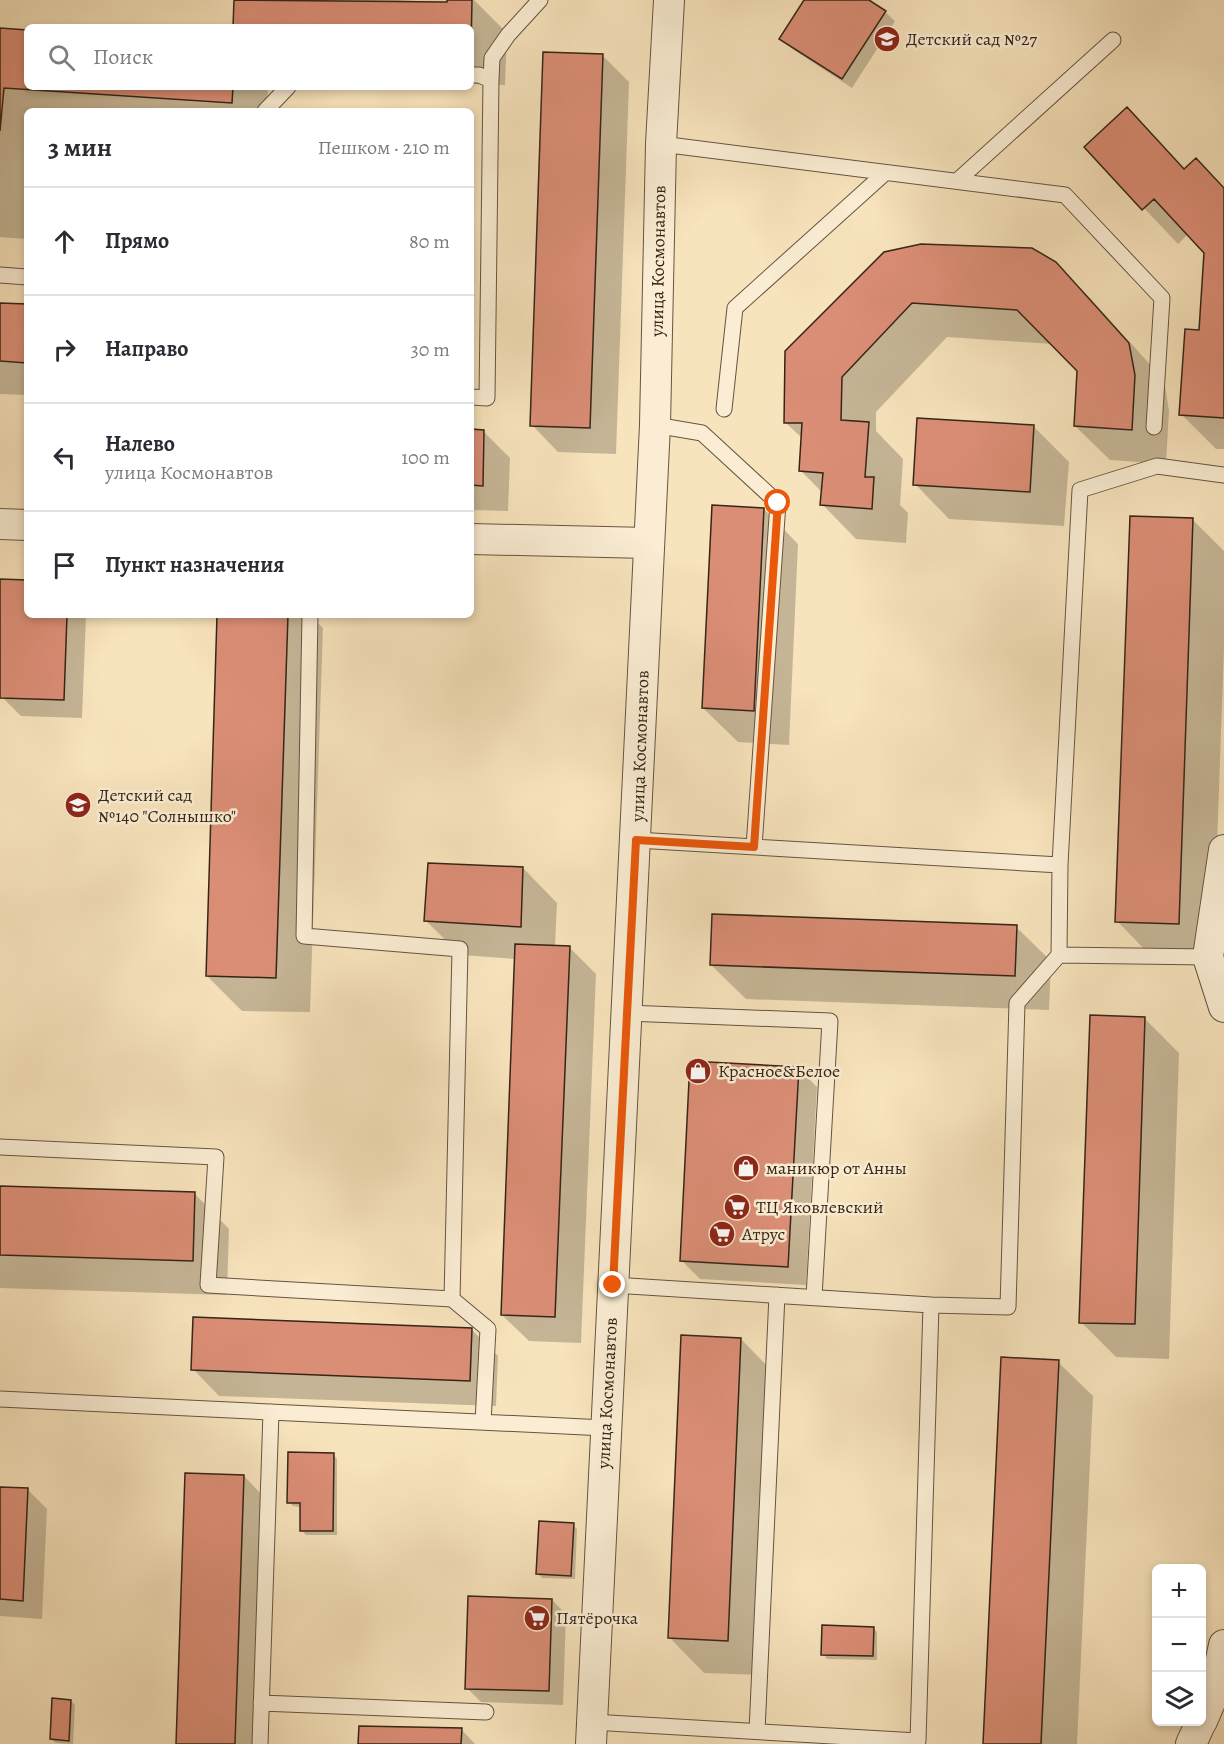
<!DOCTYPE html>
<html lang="ru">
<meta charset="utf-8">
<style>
:root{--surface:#fff;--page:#f7f7f7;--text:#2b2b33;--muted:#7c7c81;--line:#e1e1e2}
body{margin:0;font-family:Alegreya,serif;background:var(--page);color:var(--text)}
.controls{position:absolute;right:18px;bottom:18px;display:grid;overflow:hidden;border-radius:9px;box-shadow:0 3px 9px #0003}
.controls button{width:54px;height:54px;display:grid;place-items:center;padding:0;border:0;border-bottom:2px solid var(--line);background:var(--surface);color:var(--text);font:30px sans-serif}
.stop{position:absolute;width:18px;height:18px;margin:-14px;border:4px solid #ea580c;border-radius:50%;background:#fff}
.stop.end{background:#ea580c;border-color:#fff;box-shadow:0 2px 6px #0008}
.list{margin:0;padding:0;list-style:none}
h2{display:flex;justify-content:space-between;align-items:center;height:78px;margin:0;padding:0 24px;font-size:26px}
h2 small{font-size:20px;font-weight:400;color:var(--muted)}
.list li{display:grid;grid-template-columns:39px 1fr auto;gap:18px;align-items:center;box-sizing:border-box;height:108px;padding:0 24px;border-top:2px solid var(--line)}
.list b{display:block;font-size:22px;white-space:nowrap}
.list p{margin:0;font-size:20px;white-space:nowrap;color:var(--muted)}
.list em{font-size:20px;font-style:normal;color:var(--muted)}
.icon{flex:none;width:33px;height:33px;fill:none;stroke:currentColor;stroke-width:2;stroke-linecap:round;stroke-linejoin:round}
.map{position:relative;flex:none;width:1224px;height:1744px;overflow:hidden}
.search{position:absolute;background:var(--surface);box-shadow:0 3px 9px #0003;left:24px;top:24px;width:450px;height:66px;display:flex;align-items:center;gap:15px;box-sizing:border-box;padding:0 21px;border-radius:9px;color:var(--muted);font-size:22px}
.panel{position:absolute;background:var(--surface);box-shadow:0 3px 9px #0003;left:24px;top:108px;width:450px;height:510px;border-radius:9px}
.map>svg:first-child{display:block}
.shadow{fill:#0003}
.building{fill:#db8e76;stroke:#352517;stroke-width:1.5}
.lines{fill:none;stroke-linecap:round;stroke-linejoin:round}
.lane-casing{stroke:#665440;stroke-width:17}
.street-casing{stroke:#665440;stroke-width:32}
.lane{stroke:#faedd3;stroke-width:15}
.street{stroke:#faedd3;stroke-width:30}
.route{stroke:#ea580c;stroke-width:8}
.labels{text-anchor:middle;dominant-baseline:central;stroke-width:5;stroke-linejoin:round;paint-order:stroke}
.poi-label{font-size:18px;fill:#352517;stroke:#faedd3;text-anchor:start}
.street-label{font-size:18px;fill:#352517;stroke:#faedd3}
</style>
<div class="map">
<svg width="1224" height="1744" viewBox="0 0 1224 1744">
<rect width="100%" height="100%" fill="#f7e3bc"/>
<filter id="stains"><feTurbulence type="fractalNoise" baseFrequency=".00333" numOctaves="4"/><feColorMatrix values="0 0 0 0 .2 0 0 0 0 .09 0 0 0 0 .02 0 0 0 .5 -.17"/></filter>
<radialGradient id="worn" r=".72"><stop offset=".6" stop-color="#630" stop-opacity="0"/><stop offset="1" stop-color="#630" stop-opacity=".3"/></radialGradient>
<!-- shadow -->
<path class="shadow" d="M 236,0 L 398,0 L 449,3 L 449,0 L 474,0 L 507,33 L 505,85 L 471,84 L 471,27 L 235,27 Z
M 806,0 L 866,0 L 885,12 L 895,21 L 852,88 L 791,48 L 781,39 Z
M 0,29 L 27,31 L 27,87 L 268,87 L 267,111 L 27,111 L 27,239 L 0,237 Z
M 602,55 L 629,82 L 616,454 L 558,452 L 532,425 Z
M 1127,109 L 1185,170 L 1224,188 L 1224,449 L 1216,449 L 1181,414 L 1200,331 L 1205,253 L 1188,234 L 1178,244 L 1086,147 Z
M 884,254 L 1055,263 L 1090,298 L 1164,380 L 1169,411 L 1166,464 L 1110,460 L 1075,426 L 1079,371 L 1053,344 L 947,337 L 876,412 L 876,431 L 903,459 L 900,505 L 908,513 L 906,543 L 856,539 L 822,504 L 823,493 L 800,470 L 803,439 L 785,422 Z
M 0,304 L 27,306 L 27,395 L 0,394 Z
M 1034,427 L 1069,462 L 1064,526 L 949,519 L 915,484 Z
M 471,431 L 483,431 L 510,458 L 508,511 L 471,510 Z
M 764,509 L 798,544 L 789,745 L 738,742 L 703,708 Z
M 1193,520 L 1224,551 L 1224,649 L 1213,958 L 1151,956 L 1117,921 Z
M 0,580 L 27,581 L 27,615 L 86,615 L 82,718 L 21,716 L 3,698 L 0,698 Z
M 218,615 L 310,615 L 323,628 L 310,1012 L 242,1011 L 207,976 Z
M 523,868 L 557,903 L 555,947 L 569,947 L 596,974 L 581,1343 L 529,1341 L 502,1315 L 516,959 L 461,955 L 426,921 Z
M 1016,927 L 1051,961 L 1049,1010 L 746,999 L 711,965 Z
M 1145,1019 L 1179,1053 L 1169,1359 L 1116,1357 L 1081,1322 Z
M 798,1068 L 817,1087 L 806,1285 L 700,1279 L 681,1260 Z
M 0,1188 L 195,1194 L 229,1229 L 227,1295 L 0,1288 Z
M 471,1329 L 498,1356 L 496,1406 L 219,1396 L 193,1369 Z
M 741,1339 L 775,1374 L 762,1675 L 704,1673 L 670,1638 Z
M 1058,1362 L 1093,1396 L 1077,1744 L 984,1744 Z
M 333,1454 L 337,1459 L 337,1535 L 306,1535 L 301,1530 L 301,1507 L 293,1506 L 289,1502 Z
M 244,1476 L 270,1503 L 262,1744 L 177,1744 Z
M 0,1489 L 28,1490 L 47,1509 L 42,1619 L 0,1616 Z
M 573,1525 L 577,1529 L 575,1579 L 542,1578 L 537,1573 Z
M 552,1600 L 566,1614 L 563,1705 L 481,1702 L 467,1688 Z
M 873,1628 L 877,1632 L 877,1660 L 827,1659 L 823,1654 Z
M 71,1701 L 75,1705 L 73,1744 L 56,1743 L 51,1739 Z
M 461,1729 L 475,1744 L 360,1744 Z"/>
<!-- building -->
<path class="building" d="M 234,0 L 447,2 L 447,0 L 472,0 L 471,51 L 471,27 L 233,27 Z
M 804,0 L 869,0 L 886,11 L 842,79 L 779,39 Z
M 0,28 L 27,30 L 27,87 L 233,87 L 232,103 L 4,88 L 0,131 Z
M 543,52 L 603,54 L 590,428 L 530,426 Z
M 1127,107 L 1184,169 L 1196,158 L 1224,188 L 1224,418 L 1179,415 L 1185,329 L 1199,330 L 1204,253 L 1154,199 L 1142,210 L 1084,147 Z
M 921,244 L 1032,248 L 1056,262 L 1129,343 L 1135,375 L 1132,430 L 1074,426 L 1077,371 L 1017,310 L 912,303 L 842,377 L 841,420 L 869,422 L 865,477 L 874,477 L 872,509 L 820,505 L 823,473 L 799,471 L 802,423 L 784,423 L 785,351 L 884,252 Z
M 0,303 L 27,304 L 27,363 L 0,361 Z
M 917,418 L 1034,425 L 1030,492 L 913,485 Z
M 471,429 L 484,430 L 483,486 L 471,485 Z
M 712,505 L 764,508 L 754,711 L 702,708 Z
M 1130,516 L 1193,518 L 1179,924 L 1115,922 Z
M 0,579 L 27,580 L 27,615 L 67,615 L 64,700 L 0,698 Z
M 217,615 L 288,615 L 276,978 L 206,976 Z
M 428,863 L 523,867 L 521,927 L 424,921 Z
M 712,914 L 1017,925 L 1015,976 L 710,965 Z
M 515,944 L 570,946 L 555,1317 L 501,1315 Z
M 1090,1015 L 1145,1017 L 1135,1324 L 1079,1323 Z
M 690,1061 L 799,1067 L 788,1267 L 680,1261 Z
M 0,1186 L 195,1192 L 193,1261 L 0,1255 Z
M 193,1317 L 472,1328 L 470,1381 L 191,1370 Z
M 681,1335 L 741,1338 L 728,1641 L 668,1638 Z
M 1001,1357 L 1059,1360 L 1041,1744 L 983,1744 Z
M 288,1452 L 334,1453 L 333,1531 L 300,1531 L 300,1503 L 287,1503 Z
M 185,1473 L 244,1475 L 235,1744 L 176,1744 Z
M 0,1487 L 28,1488 L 23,1601 L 0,1599 Z
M 539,1521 L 574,1523 L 571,1576 L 536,1574 Z
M 468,1596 L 552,1599 L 549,1691 L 465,1689 Z
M 822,1625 L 874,1627 L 873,1656 L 821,1655 Z
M 52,1698 L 71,1700 L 69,1741 L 50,1739 Z
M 359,1726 L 462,1728 L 461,1744 L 358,1744 Z"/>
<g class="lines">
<defs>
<path id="lane" d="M 471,75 L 479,75 L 491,80 L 487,398 L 471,397
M 491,80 L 492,58 L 508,35 L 540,0
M 265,111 L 288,87
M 661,144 L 1065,195 L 1162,298 L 1154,427
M 957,181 L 1113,40
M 0,275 L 27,277
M 724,409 L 735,308 L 885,173
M 655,425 L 702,433 L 778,503 L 754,847
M 310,615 L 304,936 L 460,949 L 452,1299
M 636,840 L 1060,865 L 1080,490 L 1157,466 L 1224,475
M 1060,865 L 1059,955 L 1208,957
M 627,1013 L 830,1021 L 814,1297
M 0,1147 L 216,1157 L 208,1285 L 452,1299 L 488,1329 L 483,1422
M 931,1305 L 1008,1307 L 1017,1003 L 1059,955
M 0,1399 L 605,1428
M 261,1703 L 486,1712
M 592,1722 L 918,1741 L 931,1305 L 613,1285
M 757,1731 L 777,1295
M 260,1744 L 271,1412"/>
<path id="street" d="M 0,524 L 27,525
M 471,539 L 648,543
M 1224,850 L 1208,957 L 1224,1007
M 1202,1721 L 1214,1693 L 1224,1645
M 591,1744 L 655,425 L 661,144 L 669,0
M 1191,1744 L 1201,1722"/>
</defs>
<!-- lane casing -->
<use href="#lane" class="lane-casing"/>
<!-- street casing -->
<use href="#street" class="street-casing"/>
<!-- lane -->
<use href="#lane" class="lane"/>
<!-- street -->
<use href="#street" class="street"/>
</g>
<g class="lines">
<!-- route -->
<path class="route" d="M 613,1285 L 636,840 L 754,847 L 778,503"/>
</g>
<!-- icons -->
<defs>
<symbol id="school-disc" viewBox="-11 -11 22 22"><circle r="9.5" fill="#8f2418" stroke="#faedd3"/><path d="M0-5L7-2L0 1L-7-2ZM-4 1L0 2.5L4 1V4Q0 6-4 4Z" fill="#fff"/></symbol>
<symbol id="shop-disc" viewBox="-11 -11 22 22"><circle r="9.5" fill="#8f2418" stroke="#faedd3"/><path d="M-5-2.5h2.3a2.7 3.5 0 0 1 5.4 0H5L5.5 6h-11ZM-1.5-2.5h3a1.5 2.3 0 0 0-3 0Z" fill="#fff"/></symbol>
<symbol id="supermarket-disc" viewBox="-11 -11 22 22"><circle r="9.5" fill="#8f2418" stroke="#faedd3"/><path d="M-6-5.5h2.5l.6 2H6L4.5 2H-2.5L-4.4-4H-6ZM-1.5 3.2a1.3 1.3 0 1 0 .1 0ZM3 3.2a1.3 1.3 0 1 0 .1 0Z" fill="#fff"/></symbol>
</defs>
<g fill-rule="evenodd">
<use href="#school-disc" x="872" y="24" width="30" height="30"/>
<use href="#school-disc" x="63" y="790" width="30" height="30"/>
<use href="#shop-disc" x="683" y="1056" width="30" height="30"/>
<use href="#shop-disc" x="731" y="1153" width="30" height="30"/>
<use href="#supermarket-disc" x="722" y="1192" width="30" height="30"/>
<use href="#supermarket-disc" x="707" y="1219" width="30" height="30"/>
<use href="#supermarket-disc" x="522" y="1603" width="30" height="30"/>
</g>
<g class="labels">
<!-- poi labels -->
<g class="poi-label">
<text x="906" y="39">Детский сад №27</text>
<text x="98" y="795">Детский сад<tspan x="98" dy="21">№140 "Солнышко"</tspan></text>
<text x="718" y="1071">Красное&amp;Белое</text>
<text x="766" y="1168">маникюр от Анны</text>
<text x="756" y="1207">ТЦ Яковлевский</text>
<text x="742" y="1234">Атрус</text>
<text x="556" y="1618">Пятёрочка</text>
</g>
<!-- street labels -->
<g class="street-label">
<text transform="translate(658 261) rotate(-89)">улица Космонавтов</text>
<text transform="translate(640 746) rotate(-88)">улица Космонавтов</text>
<text transform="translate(607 1393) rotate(-87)">улица Космонавтов</text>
</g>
</g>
<rect width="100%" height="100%" filter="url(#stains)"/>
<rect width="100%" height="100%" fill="url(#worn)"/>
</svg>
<div class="controls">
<button>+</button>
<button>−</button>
<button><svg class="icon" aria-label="layers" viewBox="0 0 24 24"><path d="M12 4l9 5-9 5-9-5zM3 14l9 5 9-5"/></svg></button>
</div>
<div class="stop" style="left:778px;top:503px"></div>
<div class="stop end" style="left:613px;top:1285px"></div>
<div class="search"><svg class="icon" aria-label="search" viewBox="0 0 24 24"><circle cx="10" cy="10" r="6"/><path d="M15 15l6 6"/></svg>Поиск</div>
<section class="panel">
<h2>3 мин<small>Пешком · 210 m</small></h2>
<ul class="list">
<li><svg class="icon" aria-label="ahead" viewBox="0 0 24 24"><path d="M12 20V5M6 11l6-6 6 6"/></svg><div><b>Прямо</b></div><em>80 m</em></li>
<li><svg class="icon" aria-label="right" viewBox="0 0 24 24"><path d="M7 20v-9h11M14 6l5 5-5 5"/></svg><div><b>Направо</b></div><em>30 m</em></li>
<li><svg class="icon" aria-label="left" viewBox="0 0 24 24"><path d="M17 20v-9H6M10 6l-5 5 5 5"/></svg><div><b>Налево</b><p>улица Космонавтов</p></div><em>100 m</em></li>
<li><svg class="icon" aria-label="arrive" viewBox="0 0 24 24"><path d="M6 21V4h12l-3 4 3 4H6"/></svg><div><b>Пункт назначения</b></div></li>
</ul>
</section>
</div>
